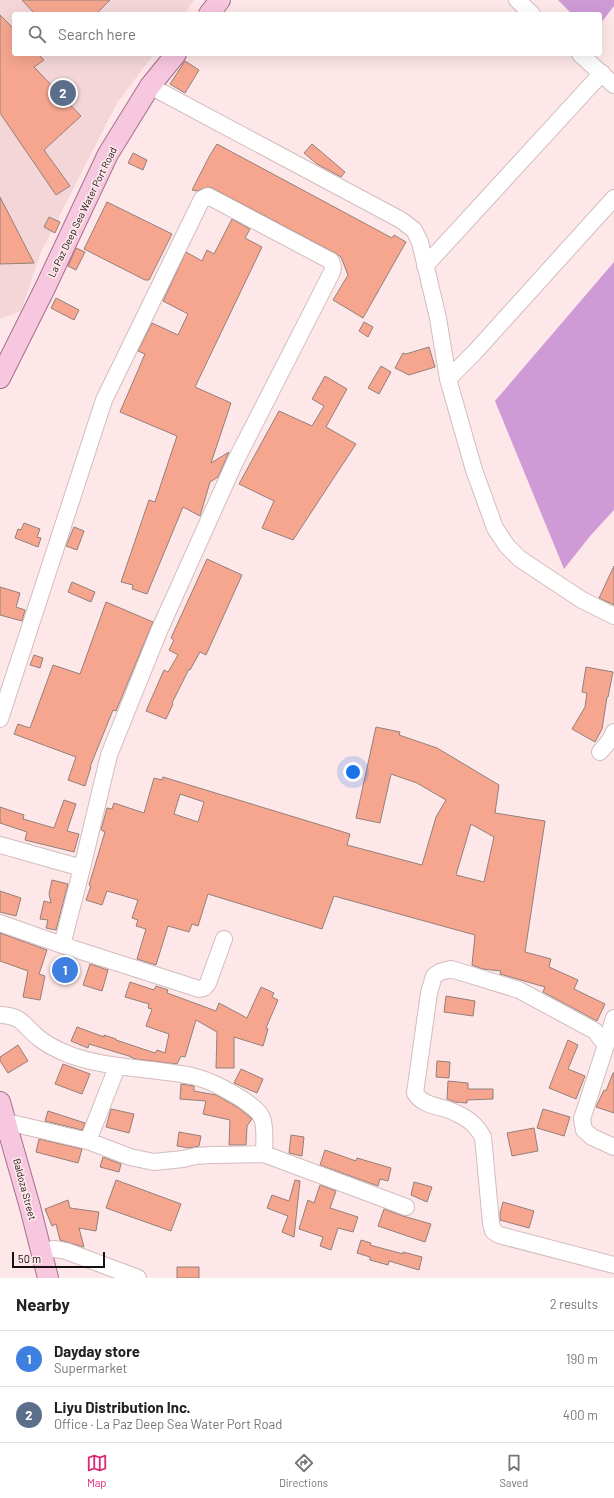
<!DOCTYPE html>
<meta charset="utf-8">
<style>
:root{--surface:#fff;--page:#f2f2f2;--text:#222;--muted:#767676;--line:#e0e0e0;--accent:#db2777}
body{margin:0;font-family:Barlow,sans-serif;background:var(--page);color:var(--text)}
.scale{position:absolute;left:12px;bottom:10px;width:93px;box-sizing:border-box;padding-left:4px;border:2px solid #171010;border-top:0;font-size:11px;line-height:14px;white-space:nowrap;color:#171010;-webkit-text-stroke:3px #fee7e9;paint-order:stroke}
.you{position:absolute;left:353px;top:772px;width:14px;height:14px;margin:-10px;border:3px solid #fff;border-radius:50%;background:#1a73e8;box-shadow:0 0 0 6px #1a73e833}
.badge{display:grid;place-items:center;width:26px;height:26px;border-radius:50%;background:var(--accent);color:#fff;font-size:13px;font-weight:700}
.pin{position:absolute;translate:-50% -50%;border:2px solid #fff;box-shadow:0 1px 4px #0006}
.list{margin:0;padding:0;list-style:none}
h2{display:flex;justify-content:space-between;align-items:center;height:52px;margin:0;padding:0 16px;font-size:17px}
h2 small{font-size:13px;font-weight:400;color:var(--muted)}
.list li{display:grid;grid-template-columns:26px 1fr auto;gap:12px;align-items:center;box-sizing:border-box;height:56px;padding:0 16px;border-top:1px solid var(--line)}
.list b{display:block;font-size:15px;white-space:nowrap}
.list p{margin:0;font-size:13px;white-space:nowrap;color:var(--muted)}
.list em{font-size:13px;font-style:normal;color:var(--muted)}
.icon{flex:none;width:22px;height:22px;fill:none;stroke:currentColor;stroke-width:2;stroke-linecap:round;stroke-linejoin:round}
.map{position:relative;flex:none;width:614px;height:1278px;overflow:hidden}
.search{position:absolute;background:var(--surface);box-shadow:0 4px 16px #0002;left:12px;right:12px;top:12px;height:44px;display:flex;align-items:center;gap:10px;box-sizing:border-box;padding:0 14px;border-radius:4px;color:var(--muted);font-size:15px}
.sheet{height:164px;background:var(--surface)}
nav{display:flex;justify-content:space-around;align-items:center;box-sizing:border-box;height:56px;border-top:1px solid var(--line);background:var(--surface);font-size:11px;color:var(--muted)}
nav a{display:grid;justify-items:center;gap:2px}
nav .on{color:var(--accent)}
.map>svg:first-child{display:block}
.built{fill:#f4d6d8}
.water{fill:#cf9bd7}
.building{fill:#f6a68f;stroke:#93807a;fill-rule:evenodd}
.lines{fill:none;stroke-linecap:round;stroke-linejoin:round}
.minor-casing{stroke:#d2bcbe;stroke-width:18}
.major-casing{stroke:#a56f8a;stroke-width:22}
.minor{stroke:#fff;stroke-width:16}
.major{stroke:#f7c7e0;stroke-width:20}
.labels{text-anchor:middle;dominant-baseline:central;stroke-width:3.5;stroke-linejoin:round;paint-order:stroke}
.street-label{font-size:10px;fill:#171010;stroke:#fee7e9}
</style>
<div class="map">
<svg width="614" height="1278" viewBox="0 0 614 1278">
<rect width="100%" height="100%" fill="#fee7e9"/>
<!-- built -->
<path class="built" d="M 0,0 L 194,0 L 184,14 L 14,14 L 14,54 L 154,54 L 117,103 L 41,252 L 21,311 L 0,319 Z"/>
<!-- water -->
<path class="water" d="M 558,0 L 614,0 L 614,6 L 600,24 L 600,14 L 572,14 Z
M 614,262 L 614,510 L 591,535 L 564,569 L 495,401 Z"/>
<!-- building -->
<path class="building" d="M 22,0 L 110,0 L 96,14 L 35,14 Z
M 0,15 L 14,29 L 14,54 L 38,54 L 44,60 L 34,67 L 81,116 L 44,150 L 70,186 L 56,195 L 0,113 Z
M 185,61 L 199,70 L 185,93 L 170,84 Z
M 217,144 L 392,238 L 394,235 L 406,242 L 363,318 L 333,300 L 348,275 L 341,257 L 335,253 L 212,188 L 208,187 L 197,191 L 192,190 L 210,155 Z
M 312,144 L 345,172 L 341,177 L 317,164 L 304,153 Z
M 133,153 L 147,160 L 143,170 L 128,163 Z
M 0,197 L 34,263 L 0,264 Z
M 107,202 L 172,234 L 149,280 L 145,280 L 84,249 Z
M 49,217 L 60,222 L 55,233 L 44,227 Z
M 232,219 L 250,229 L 245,238 L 262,247 L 195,387 L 231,403 L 211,463 L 229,452 L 218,477 L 210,482 L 200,516 L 183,507 L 147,594 L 132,589 L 133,585 L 121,582 L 149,500 L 155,502 L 177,436 L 120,412 L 145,354 L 138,351 L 152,323 L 178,335 L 188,314 L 163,301 L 186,252 L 202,261 L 207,250 L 214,254 Z
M 76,248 L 85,252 L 76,270 L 68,266 Z
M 56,298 L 79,310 L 74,320 L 51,308 Z
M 364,322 L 373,327 L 368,337 L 359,331 Z
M 429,347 L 435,367 L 409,375 L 395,368 L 403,353 L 406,354 Z
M 381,366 L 391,372 L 379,394 L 368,388 Z
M 325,376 L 347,389 L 326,427 L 356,444 L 293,540 L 262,528 L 274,501 L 239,484 L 279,411 L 312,426 L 324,406 L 312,399 Z
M 24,523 L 40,529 L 37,537 L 41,538 L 38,547 L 15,538 L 18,529 L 21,530 Z
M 74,527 L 84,531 L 77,550 L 66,546 Z
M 207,559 L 242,575 L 206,655 L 200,652 L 190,670 L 189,669 L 172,703 L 173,704 L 166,719 L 146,711 L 164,670 L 168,672 L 178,655 L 169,650 L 174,640 L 171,638 Z
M 614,566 L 614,605 L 599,598 Z
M 72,582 L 95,592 L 91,602 L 68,592 Z
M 0,587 L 20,593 L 16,607 L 25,610 L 22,621 L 0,615 Z
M 106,602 L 153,622 L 116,711 L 113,710 L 90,767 L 91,767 L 85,786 L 68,780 L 76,757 L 14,734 L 18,724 L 30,728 L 53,665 L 80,674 Z
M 34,655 L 43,658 L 40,668 L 30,665 Z
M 586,667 L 613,672 L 608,697 L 607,697 L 602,729 L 595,742 L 572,729 L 585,707 L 587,693 L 582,692 Z
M 376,727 L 400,732 L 399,735 L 437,748 L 499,785 L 495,813 L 545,821 L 525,952 L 551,959 L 549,967 L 578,980 L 574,989 L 605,1004 L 597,1021 L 543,992 L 545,987 L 500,974 L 501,971 L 483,969 L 472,965 L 475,935 L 334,896 L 322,929 L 208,894 L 198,926 L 192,924 L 189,932 L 168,926 L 156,965 L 137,959 L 146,929 L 136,926 L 138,920 L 132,918 L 138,900 L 107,891 L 102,905 L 86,900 L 91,886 L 89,885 L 105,832 L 101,830 L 107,808 L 112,809 L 114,803 L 144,813 L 154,778 L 162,780 L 163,777 L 350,834 L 347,845 L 422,865 L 436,817 L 446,800 L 417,783 L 391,774 L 380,823 L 356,818 ZM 180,794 L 204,802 L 198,822 L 174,814 ZM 471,824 L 494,837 L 484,882 L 456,875 Z
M 64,800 L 76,804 L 67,831 L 79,834 L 74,852 L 25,840 L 27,832 L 0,823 L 0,807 L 24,815 L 23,819 L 54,828 Z
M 52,880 L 68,884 L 56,930 L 46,928 L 48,920 L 40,919 L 44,901 L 51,903 L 49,894 Z
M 0,891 L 21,898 L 16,916 L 0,912 Z
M 0,933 L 47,950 L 39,974 L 45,976 L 40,1000 L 23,997 L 28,971 L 0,961 Z
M 90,964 L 108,970 L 102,991 L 83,985 Z
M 130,982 L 154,990 L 156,986 L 168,990 L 167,993 L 216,1011 L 219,1003 L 247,1018 L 261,987 L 274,993 L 272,997 L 278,1000 L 266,1028 L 268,1029 L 263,1046 L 234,1037 L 234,1068 L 216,1068 L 217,1032 L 196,1020 L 185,1057 L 181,1056 L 177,1064 L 135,1059 L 129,1056 L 89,1044 L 88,1048 L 71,1041 L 77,1027 L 104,1037 L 104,1035 L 116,1039 L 116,1040 L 155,1053 L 157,1050 L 165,1053 L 169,1034 L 146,1026 L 152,1009 L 148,1008 L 149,1004 L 125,997 Z
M 446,996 L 475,1001 L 473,1016 L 444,1012 Z
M 568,1040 L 578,1045 L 568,1069 L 585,1076 L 576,1099 L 549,1088 Z
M 18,1045 L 28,1061 L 8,1073 L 0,1061 L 0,1057 Z
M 437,1061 L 450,1062 L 449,1078 L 436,1077 Z
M 63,1064 L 90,1074 L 82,1094 L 55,1084 Z
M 241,1069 L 263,1079 L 257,1093 L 234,1083 Z
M 613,1073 L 614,1073 L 614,1113 L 596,1107 L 604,1090 L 606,1091 Z
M 448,1081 L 468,1083 L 468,1089 L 493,1089 L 493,1099 L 467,1100 L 467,1103 L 455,1102 L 447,1099 Z
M 181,1084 L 194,1086 L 194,1091 L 216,1095 L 237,1107 L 250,1117 L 252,1119 L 247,1126 L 246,1145 L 229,1145 L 230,1120 L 203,1114 L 206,1101 L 180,1099 Z
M 111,1109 L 134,1114 L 129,1133 L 106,1127 Z
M 543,1109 L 570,1117 L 564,1136 L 537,1128 Z
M 48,1111 L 85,1123 L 82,1130 L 45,1121 Z
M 534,1128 L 538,1151 L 512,1156 L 507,1133 Z
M 179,1132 L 201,1136 L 199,1146 L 189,1148 L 177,1146 Z
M 291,1135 L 304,1137 L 302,1156 L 289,1153 Z
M 39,1139 L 82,1149 L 78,1163 L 36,1152 Z
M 325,1150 L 356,1161 L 357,1158 L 391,1168 L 388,1181 L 380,1179 L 378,1186 L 320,1165 Z
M 103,1157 L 121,1164 L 119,1172 L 100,1167 Z
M 116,1180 L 181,1204 L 171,1231 L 106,1208 Z
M 295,1180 L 300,1181 L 294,1237 L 282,1232 L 288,1216 L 267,1208 L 272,1195 L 289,1201 Z
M 414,1182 L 432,1187 L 427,1202 L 411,1195 Z
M 320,1185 L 336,1191 L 330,1208 L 358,1217 L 353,1232 L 338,1228 L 331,1250 L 320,1246 L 323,1237 L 299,1229 L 308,1200 L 314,1203 Z
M 68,1200 L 70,1208 L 99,1212 L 96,1231 L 79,1228 L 84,1247 L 60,1240 L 56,1224 L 52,1226 L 45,1209 Z
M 503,1202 L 534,1211 L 529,1228 L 500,1220 L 500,1213 Z
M 384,1209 L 403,1216 L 431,1224 L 425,1242 L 378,1226 Z
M 361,1240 L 371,1243 L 370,1245 L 403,1254 L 403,1252 L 422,1257 L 419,1270 L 389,1261 L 388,1265 L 370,1260 L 370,1257 L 357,1253 Z
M 177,1267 L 199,1267 L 199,1278 L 177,1278 Z"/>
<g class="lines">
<defs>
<path id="minor" d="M 517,0 L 532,14
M 580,54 L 614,85
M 150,86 L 401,220 L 414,230 L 420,242 L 438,318 L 448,379 L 474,470 L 495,528 L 507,546 L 520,559 L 582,600 L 614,616
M 425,266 L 602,73
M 448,379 L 474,353 L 614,198
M 0,719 L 104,400 L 202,199 L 208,196 L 331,261 L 333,267 L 332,272 L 235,462 L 159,631 L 109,755 L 82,868 L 0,845
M 600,752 L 610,740 L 614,732
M 0,923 L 62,945 L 199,989 L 204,988 L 208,983 L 224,939
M 62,945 L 82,868
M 0,1015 C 24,1016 23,1026 40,1039 C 48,1045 60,1051 70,1055 C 109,1069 152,1068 192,1076 C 210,1080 227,1090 242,1099 C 249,1104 259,1110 262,1118 C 266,1129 264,1142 264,1154
M 606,1045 L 614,1018
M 7,1122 L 88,1141 L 130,1157 L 154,1162 L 183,1159 L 196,1156 L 212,1155 L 264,1154 L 406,1207
M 88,1141 L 117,1067
M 614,1147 L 592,1137 L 584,1130 L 582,1119 L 606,1045 L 595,1031 L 519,990 L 451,969 L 440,972 L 434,976 L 429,993 L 415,1093 C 424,1108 442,1105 456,1113 C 469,1119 476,1125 483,1137 L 491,1223 L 493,1231 L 499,1235 L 614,1265
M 41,1251 L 55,1249 L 66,1251 L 138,1278"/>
<path id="major" d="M 209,14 L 220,0
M 0,378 L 45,288 L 108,154 L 150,86 L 176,54
M 0,1102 L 30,1207 L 48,1278"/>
</defs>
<!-- minor casing -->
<use href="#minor" class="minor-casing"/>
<!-- major casing -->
<use href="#major" class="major-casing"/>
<!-- minor -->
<use href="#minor" class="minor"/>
<!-- major -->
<use href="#major" class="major"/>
</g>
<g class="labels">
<!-- street labels -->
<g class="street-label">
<text transform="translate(82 212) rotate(-64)">La Paz Deep Sea Water Port Road</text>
<text transform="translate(25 1189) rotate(75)">Baldoza Street</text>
</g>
</g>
</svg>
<div class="scale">50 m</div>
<div class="you"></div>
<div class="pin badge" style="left:65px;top:970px;background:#3f7fe0">1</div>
<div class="pin badge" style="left:63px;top:93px;background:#5c6f8a">2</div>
<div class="search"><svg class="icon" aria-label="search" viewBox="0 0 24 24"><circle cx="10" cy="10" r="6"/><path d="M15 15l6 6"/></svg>Search here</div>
</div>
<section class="sheet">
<h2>Nearby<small>2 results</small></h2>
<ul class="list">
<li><span class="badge" style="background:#3f7fe0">1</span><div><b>Dayday store</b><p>Supermarket</p></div><em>190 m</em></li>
<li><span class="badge" style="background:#5c6f8a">2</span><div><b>Liyu Distribution Inc.</b><p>Office · La Paz Deep Sea Water Port Road</p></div><em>400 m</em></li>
</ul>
</section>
<nav>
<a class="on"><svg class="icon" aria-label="map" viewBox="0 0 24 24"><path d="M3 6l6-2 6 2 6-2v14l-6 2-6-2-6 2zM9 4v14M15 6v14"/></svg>Map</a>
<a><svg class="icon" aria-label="directions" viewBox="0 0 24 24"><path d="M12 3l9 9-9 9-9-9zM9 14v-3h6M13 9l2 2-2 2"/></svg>Directions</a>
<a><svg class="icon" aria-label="saved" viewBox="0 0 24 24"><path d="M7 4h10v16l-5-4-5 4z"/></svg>Saved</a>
</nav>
